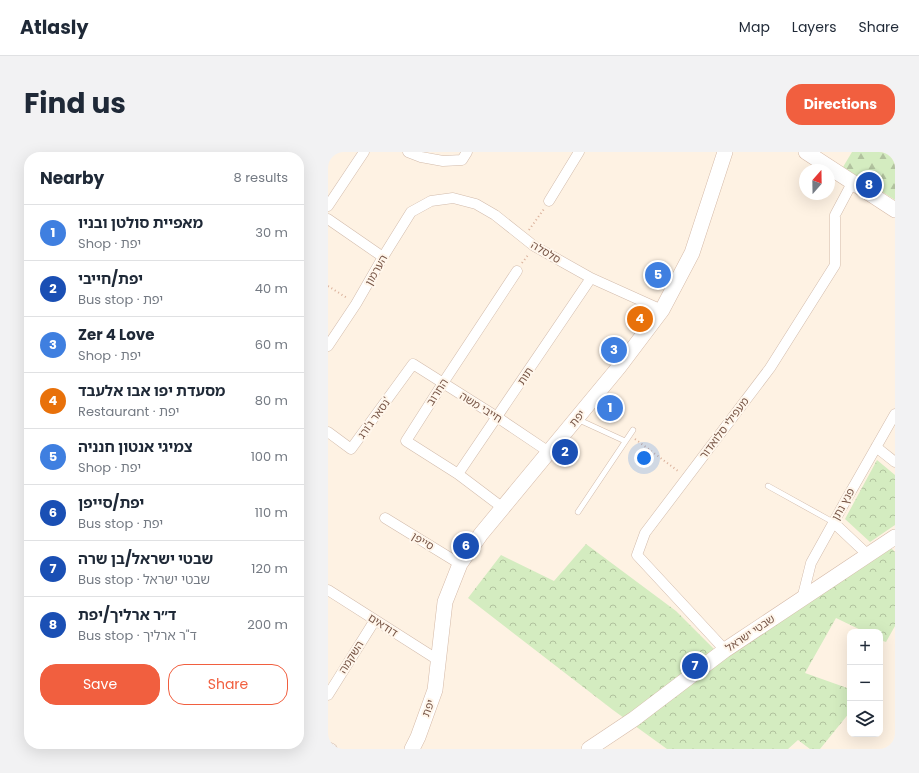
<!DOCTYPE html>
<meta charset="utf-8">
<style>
:root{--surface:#fff;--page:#f2f2f3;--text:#1f2937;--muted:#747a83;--line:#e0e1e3;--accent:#f15f3f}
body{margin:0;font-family:Poppins,"Noto Sans Hebrew",sans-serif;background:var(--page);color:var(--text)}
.controls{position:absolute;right:12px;bottom:12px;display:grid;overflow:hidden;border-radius:8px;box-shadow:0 4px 16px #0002}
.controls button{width:36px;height:36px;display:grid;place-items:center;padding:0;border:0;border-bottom:1px solid var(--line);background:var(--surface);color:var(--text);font:20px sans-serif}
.compass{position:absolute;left:471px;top:12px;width:36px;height:36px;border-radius:50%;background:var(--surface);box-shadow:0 4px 16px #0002;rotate:20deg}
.you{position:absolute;left:316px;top:306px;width:14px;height:14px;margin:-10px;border:3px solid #fff;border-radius:50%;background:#1a73e8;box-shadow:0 0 0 6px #1a73e833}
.badge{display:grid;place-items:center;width:26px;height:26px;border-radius:50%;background:var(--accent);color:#fff;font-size:13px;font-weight:700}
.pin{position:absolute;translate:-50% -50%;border:2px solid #fff;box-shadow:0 1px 4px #0006}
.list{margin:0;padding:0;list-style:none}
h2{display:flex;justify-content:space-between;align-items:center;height:52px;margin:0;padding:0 16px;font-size:17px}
h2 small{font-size:13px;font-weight:400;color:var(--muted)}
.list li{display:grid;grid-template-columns:26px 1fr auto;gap:12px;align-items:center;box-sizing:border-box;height:56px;padding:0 16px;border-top:1px solid var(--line)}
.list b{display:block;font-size:15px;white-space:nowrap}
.list p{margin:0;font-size:13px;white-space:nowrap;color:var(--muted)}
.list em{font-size:13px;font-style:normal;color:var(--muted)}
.actions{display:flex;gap:8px;padding:12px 16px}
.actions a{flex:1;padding:9px 0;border:1px solid var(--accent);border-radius:16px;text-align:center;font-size:14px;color:var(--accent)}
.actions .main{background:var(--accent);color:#fff}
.icon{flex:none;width:22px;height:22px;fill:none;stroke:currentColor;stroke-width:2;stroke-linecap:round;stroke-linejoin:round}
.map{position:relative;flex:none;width:567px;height:597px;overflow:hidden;border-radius:16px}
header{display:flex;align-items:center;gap:24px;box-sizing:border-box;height:56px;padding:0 20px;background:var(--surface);border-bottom:1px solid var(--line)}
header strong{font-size:19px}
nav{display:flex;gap:22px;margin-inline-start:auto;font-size:14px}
.intro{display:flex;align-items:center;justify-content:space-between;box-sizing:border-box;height:96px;padding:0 24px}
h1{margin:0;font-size:28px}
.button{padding:10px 18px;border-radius:16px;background:var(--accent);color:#fff;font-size:14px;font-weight:700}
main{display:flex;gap:24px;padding:0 24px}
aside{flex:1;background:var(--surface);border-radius:16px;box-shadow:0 4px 16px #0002}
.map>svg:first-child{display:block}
.forest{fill:url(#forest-firs)}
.park{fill:url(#park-crowns)}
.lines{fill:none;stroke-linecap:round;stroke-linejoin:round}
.lane-casing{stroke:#d2bbab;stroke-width:6}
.street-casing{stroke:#d2bbab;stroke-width:11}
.secondary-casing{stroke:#d5baa8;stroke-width:16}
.path{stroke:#dab19b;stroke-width:2;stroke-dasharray:1 3;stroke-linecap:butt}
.lane{stroke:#fff;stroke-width:5}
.street{stroke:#fff;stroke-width:10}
.secondary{stroke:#fff;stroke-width:15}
.labels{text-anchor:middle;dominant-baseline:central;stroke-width:4;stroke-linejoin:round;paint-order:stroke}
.street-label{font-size:11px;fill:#785647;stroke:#fff6eb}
</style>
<header>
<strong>Atlasly</strong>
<nav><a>Map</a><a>Layers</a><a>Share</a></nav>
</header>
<div class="intro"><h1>Find us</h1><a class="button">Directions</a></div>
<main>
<aside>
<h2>Nearby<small>8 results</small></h2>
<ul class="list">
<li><span class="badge" style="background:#3f7fe0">1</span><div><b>מאפיית סולטן ובניו</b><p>Shop · יפת</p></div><em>30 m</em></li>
<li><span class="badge" style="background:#1a4fb4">2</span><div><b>יפת/חייבי</b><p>Bus stop · יפת</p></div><em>40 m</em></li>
<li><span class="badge" style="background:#3f7fe0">3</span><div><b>Zer 4 Love</b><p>Shop · יפת</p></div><em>60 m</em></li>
<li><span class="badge" style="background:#e8710a">4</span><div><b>מסעדת יפו אבו אלעבד</b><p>Restaurant · יפת</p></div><em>80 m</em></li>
<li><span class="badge" style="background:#3f7fe0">5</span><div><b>צמיגי אנטון חנניה</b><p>Shop · יפת</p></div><em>100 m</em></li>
<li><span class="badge" style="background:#1a4fb4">6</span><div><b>יפת/סייפן</b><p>Bus stop · יפת</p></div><em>110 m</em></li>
<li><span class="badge" style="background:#1a4fb4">7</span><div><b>שבטי ישראל/בן שרה</b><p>Bus stop · שבטי ישראל</p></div><em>120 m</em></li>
<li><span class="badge" style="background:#1a4fb4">8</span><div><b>ד״ר ארליך/יפת</b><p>Bus stop · ד&quot;ר ארליך</p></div><em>200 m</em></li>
</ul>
<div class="actions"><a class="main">Save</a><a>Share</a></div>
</aside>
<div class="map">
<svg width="567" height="597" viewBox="0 0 567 597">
<defs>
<pattern id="forest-firs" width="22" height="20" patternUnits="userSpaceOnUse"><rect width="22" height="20" fill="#d4ecc0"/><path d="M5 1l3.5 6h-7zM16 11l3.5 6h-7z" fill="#b1c29e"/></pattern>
<pattern id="park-crowns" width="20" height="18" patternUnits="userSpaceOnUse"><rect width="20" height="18" fill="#d4ecc0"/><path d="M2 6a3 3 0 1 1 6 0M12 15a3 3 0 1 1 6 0" fill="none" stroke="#b1c29e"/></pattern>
</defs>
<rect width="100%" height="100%" fill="#fef2e3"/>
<!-- forest -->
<path class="forest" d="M 524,0 L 567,0 L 567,48 L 515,15 Z"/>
<!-- park -->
<path class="park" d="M 549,308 L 567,323 L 567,373 L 542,390 L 517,367 Z
M 258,392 L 348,459 L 394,505 L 561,394 L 567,400 L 567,474 L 558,490 L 552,488 L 552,480 L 537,480 L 508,466 L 477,521 L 522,537 L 522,560 L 492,597 L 482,597 L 470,588 L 460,597 L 339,597 L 285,558 L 140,446 L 173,403 L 226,429 Z"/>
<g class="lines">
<defs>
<path id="lane" d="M 249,267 L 297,289
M 440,334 L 505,370
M 250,360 L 305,278"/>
<path id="street" d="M 80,0 L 93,5 L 115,9 L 134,8 L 139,0
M 221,49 L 251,0
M 0,54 L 36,0
M 0,67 L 55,105
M 0,194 L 28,152 L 55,105 L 83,60 L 103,49 L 125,46 L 148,52 L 167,63 L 206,94 L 263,126 L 334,158
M 0,280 L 23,297 L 85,212 L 169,265 L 221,300
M 548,295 L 567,310
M 130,322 L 263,126
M 175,356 L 130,322 L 78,289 L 115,231 L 189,119
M 57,366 L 132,412
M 505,370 L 540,403
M 0,438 L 110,508
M 474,447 L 483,411 L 518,348 L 567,262
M 397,498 L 309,403 L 317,381 L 442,216 L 507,113 L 507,63 L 524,31
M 0,543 L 47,468
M 0,595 L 4,597"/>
<path id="secondary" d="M 478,0 L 567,58
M 84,597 L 90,585 L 107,538 L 117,450 L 132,412 L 153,382 L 291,215 L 334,158 L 364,101 L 397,0
M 261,597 L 306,567 L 397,498 L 567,385"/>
</defs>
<!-- lane casing -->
<use href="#lane" class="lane-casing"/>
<!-- street casing -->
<use href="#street" class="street-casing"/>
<!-- secondary casing -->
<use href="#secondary" class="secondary-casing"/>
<!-- path -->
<path class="path" d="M 201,78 L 216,57
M 194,111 L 200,103
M 0,134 L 19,146
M 307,287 L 350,319"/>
<!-- lane -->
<use href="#lane" class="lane"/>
<!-- street -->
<use href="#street" class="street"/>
<!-- secondary -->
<use href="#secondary" class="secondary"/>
</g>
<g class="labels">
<!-- street labels -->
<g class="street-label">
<text transform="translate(218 100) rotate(31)">סלסלה</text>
<text transform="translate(48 118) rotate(-60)">הערמון</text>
<text transform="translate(197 224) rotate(-56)">תות</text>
<text transform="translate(109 240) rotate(-57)">החרוב</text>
<text transform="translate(153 255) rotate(32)">חייבי משה</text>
<text transform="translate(46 266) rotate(-54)">נסאר ג'ורג'</text>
<text transform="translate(249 266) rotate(-50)">יפת</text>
<text transform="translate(396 276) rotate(-53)">מעפילי סלואדור</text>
<text transform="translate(515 352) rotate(-61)">פנץ נתן</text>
<text transform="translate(95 389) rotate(31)">סייפן</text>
<text transform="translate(55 473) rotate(33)">דודאים</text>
<text transform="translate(422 481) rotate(-34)">שבטי ישראל</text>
<text transform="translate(23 505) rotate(-58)">השקמה</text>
<text transform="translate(100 556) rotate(-70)">יפת</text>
</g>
</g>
</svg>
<div class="controls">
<button>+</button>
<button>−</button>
<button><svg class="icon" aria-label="layers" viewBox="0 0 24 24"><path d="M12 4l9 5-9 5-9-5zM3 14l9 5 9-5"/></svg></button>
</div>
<svg class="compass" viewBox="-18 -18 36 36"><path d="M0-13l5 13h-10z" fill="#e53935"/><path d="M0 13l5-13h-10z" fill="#747a83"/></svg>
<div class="you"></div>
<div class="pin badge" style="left:282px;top:256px;background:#3f7fe0">1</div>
<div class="pin badge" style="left:237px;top:300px;background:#1a4fb4">2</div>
<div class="pin badge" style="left:286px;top:198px;background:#3f7fe0">3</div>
<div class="pin badge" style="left:312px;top:167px;background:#e8710a">4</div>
<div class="pin badge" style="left:330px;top:123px;background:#3f7fe0">5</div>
<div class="pin badge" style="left:138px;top:394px;background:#1a4fb4">6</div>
<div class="pin badge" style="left:367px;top:514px;background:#1a4fb4">7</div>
<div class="pin badge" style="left:541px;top:33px;background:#1a4fb4">8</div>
</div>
</main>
